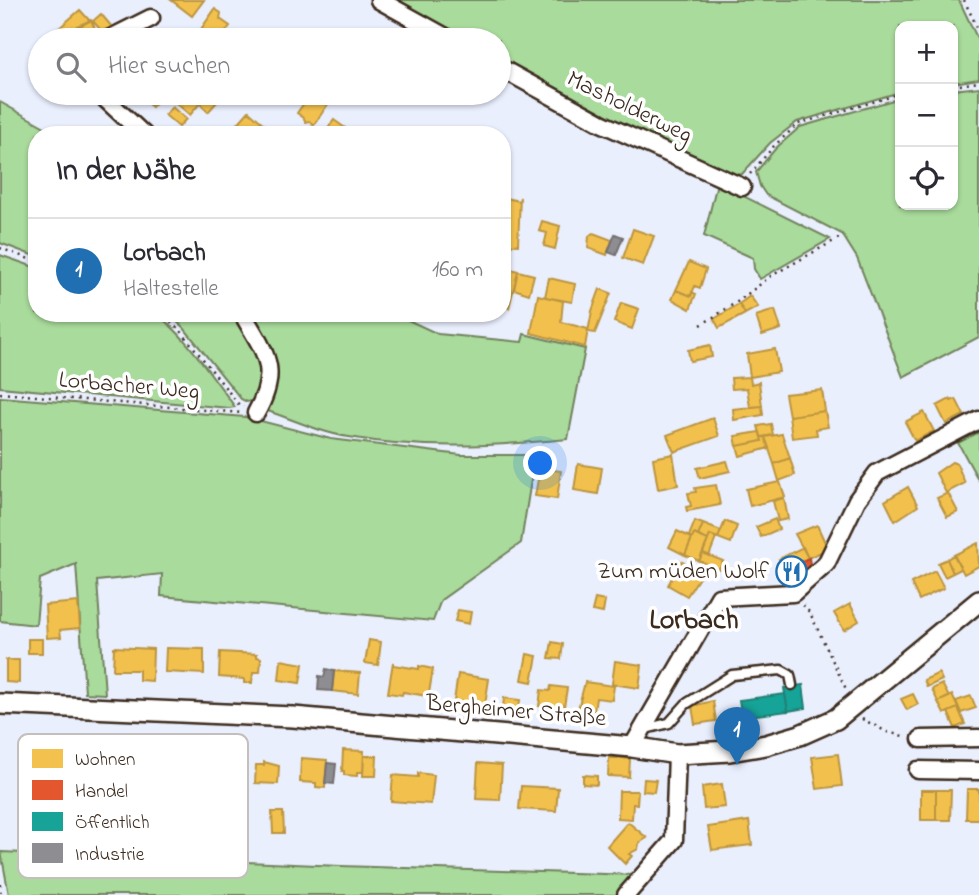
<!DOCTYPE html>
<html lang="de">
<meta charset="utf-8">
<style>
:root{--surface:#fff;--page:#f7f7f7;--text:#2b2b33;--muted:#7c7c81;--line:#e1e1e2;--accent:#1f6fb2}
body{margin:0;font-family:"Indie Flower",sans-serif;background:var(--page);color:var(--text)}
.controls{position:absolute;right:21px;top:21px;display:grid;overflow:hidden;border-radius:14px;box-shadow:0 2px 5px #0004}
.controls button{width:63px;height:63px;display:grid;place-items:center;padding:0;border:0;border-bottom:2px solid var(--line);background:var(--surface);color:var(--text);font:35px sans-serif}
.you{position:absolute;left:541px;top:464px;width:24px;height:24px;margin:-18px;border:5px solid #fff;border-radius:50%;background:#1a73e8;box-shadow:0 0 0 10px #1a73e833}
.badge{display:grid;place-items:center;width:46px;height:46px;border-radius:50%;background:var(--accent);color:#fff;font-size:23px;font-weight:700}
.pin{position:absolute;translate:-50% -58px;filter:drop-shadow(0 2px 4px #0008)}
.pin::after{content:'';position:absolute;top:37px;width:24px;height:21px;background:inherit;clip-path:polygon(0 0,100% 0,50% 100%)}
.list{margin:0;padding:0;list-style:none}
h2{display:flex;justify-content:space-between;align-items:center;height:91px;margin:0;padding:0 28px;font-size:30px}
h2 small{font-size:23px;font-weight:400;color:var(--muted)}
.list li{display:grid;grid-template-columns:46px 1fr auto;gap:21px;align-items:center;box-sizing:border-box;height:105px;padding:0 28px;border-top:2px solid var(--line)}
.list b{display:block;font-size:26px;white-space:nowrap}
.list p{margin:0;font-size:23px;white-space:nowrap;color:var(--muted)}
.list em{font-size:23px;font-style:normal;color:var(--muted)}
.icon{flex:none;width:38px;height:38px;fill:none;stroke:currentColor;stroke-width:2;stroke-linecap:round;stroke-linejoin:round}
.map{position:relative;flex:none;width:979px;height:895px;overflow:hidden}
.search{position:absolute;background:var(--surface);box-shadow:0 2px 5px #0004;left:28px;top:28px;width:483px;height:77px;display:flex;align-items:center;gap:18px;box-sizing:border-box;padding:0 24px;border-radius:38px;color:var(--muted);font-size:26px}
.panel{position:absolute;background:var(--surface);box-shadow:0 2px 5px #0004;left:28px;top:126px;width:483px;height:196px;border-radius:28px}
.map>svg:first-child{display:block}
.green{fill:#a9db9c;stroke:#72825d;stroke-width:2}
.homes{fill:#f2c14e;stroke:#bb9440;stroke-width:2}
.shops{fill:#e4572e;stroke:#b14a29;stroke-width:2}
.public{fill:#17a398;stroke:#227f73;stroke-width:2}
.industry{fill:#8d8d92;stroke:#746f6f;stroke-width:2}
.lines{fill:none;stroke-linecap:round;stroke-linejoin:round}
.service-casing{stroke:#3b2a1e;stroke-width:13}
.minor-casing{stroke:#3b2a1e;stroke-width:21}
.tertiary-casing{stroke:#3b2a1e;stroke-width:24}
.path{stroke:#3b2a1e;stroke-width:2.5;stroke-dasharray:2 5;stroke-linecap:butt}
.service{stroke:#fff;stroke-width:8}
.minor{stroke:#fff;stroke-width:16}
.tertiary{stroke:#fff;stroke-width:19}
.labels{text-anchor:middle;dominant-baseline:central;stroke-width:7;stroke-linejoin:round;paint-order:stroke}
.street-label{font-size:24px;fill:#3b2a1e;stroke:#fff}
.poi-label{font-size:24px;fill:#3b2a1e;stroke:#fff;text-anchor:end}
.quarter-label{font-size:28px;font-weight:bold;fill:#3b2a1e;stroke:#fff}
.key{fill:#fff;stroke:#c4bfbc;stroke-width:2}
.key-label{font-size:19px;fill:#3b2a1e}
</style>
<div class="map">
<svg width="979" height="895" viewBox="0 0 979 895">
<rect width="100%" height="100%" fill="#eaeffe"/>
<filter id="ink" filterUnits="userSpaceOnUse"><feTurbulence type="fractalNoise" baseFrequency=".0143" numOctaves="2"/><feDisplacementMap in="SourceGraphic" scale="14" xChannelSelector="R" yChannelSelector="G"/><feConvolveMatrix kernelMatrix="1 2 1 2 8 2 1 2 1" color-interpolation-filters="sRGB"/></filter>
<g filter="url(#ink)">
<!-- green -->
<path class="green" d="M 397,0 L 959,0 L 979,42 L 979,79 L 953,83 L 953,26 L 900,26 L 900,92 L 797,122 L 770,143 L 742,174 L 730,177 L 631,128 L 499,57 L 499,40 L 469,40 Z
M 979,87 L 979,337 L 903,377 L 857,258 L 842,234 L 766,195 L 760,186 L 756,172 L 776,148 L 800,127 L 900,98 L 900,205 L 953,205 L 953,90 Z
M 0,102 L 59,135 L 37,135 L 37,257 L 0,243 Z
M 717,183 L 830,239 L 760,279 L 754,269 L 753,258 L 704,236 Z
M 0,255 L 37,268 L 37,313 L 153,313 C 180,326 216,382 235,407 L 229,408 L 0,387 Z
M 167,313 L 238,313 L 268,373 L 254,400 L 247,402 L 241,399 L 184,328 Z
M 245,313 L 393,313 L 438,334 L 522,342 L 524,334 L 585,349 L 568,439 C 496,446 421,450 349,437 C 322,433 294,420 268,411 L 276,374 Z
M 0,397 L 245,417 L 331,439 L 461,455 L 535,455 L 521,543 L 441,600 L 433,621 L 161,596 L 162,574 L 97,581 L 105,694 L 85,693 L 76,564 L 40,579 L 36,625 L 0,621 Z
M 979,432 L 979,481 L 958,443 Z
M 1,852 L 341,866 L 637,875 L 621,895 L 9,895 Z"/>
<!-- homes -->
<path class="homes" d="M 171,0 L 204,0 L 192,16 Z
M 215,9 L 221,13 L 220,19 L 230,26 L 220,40 L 211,40 L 199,32 Z
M 80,10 L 90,21 L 68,32 L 71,40 L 63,40 L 58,29 Z
M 101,14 L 112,27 L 104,34 L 93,21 Z
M 91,20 L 98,35 L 83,40 L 77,26 Z
M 134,93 L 162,93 L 163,94 L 152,107 Z
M 171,93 L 205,93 L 207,95 L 190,115 L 168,96 Z
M 209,93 L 225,93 L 208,112 L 200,104 Z
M 311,93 L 328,104 L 314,125 L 309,121 L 305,122 L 304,118 L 297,113 Z
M 172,107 L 186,119 L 179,127 L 165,115 Z
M 249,111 L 265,125 L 256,135 L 242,135 L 234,128 Z
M 334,120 L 348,130 L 345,135 L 323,135 Z
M 502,197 L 519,201 L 520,197 L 518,245 L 502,244 Z
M 542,221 L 560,226 L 555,249 L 544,246 L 547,233 L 539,231 Z
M 633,229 L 654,236 L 643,265 L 623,258 Z
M 593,233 L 612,240 L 607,255 L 588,248 L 589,236 Z
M 689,262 L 706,269 L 700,288 L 695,286 L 691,296 L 676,290 Z
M 507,268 L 518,271 L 509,308 L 502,306 L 502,286 Z
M 518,271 L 534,275 L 529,294 L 514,289 Z
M 549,278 L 575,284 L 572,302 L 545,297 Z
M 600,289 L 611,293 L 595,333 L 588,332 L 592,311 Z
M 676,290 L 691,296 L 692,292 L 696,294 L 690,309 L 672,299 Z
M 538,295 L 563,301 L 561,322 L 588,329 L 585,347 L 531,333 Z
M 750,296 L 758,307 L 745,314 L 739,304 Z
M 621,303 L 639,309 L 632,329 L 614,322 Z
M 739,304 L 745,314 L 719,328 L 714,319 Z
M 775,310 L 781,329 L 762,335 L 756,316 Z
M 710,345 L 712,357 L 690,361 L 688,350 Z
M 775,349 L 779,372 L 750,377 L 747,354 Z
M 750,377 L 751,384 L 759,382 L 762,406 L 750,407 L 747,388 L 732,389 L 731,378 Z
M 822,390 L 825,411 L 789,416 L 785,394 Z
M 950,399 L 951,401 L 956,399 L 964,415 L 946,424 L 937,406 Z
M 762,406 L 763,415 L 734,420 L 733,409 Z
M 825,411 L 828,427 L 816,429 L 817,435 L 792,438 L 789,416 Z
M 924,412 L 934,431 L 915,441 L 905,422 Z
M 713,418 L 719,436 L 674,452 L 667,435 Z
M 771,424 L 773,435 L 761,437 L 758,426 Z
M 760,432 L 762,441 L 737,446 L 735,436 Z
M 782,434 L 790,458 L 774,464 L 765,437 Z
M 761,437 L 765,437 L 769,448 L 740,456 L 737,446 L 762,441 Z
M 673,454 L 678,485 L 658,489 L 653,458 Z
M 790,458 L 795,475 L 779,481 L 774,464 Z
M 727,461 L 730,471 L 700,478 L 697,468 Z
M 952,462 L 957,464 L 965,483 L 946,493 L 936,473 Z
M 578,464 L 602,468 L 598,494 L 574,490 Z
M 540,468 L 561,471 L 557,499 L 535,496 Z
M 780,482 L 785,497 L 750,506 L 746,489 Z
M 716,485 L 720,505 L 687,511 L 686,507 L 691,506 L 688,493 L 696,492 L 695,488 Z
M 908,487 L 918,506 L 895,521 L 885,501 Z
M 948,493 L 958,512 L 947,517 L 937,498 Z
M 784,498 L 788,519 L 778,521 L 773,501 Z
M 775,519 L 779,529 L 761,537 L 756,527 Z
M 695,521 L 703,524 L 698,536 L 694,534 L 692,538 L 689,536 Z
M 725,521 L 737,526 L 731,543 L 718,538 Z
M 703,524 L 721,531 L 718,538 L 710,535 L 708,540 L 698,536 Z
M 817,525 L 828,549 L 808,558 L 795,534 Z
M 677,531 L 692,538 L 685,555 L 669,547 Z
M 694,534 L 708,540 L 699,561 L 685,555 Z
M 710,535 L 716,538 L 709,556 L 703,553 Z
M 978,543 L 979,566 L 964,574 L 954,555 Z
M 803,547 L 808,558 L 784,569 L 779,559 Z
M 703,553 L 723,561 L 719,569 L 699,561 Z
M 954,555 L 961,569 L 953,573 L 947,559 Z
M 947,559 L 953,573 L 945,577 L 938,563 Z
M 681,561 L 702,573 L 687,596 L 668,585 Z
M 935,571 L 944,588 L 919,600 L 911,583 Z
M 595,599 L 605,601 L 603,613 L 592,611 Z
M 78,602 L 80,628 L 60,630 L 61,637 L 47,638 L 45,605 Z
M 850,604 L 859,621 L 844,630 L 834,613 Z
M 458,610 L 471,612 L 469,624 L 455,621 Z
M 28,639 L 42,639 L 42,653 L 28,653 Z
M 369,640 L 381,642 L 378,665 L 365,663 Z
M 552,642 L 563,644 L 561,659 L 549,658 Z
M 114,647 L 153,649 L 152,681 L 139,680 L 139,670 L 113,670 Z
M 166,648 L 204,649 L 204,674 L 165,672 Z
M 220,652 L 257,654 L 257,657 L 261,658 L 260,672 L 253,672 L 252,683 L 244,683 L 244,679 L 219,677 Z
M 527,654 L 537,656 L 532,682 L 522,680 Z
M 6,660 L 19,660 L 19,683 L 6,682 Z
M 281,660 L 303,664 L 300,683 L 279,680 Z
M 615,661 L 642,665 L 639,688 L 612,684 Z
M 393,662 L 393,665 L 419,669 L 419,666 L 433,669 L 428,699 L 427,696 L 403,692 L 402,695 L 388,693 Z
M 334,671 L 360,673 L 358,694 L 332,691 Z
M 939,673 L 942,680 L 927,687 L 924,680 Z
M 458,674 L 489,679 L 485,705 L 454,701 Z
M 585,682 L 614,686 L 612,700 L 596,698 L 594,711 L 578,709 Z
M 942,684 L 949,697 L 938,702 L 932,689 Z
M 551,686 L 567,688 L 563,713 L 551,711 L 552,707 L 539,706 L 541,690 L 550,691 Z
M 913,694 L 918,704 L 907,710 L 901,699 Z
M 952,695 L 958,708 L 944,714 L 938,702 Z
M 971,696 L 976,708 L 961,713 L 956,701 Z
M 504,698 L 520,700 L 518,718 L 502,716 Z
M 713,701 L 716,721 L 695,724 L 692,706 Z
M 958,708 L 965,724 L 955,728 L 948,712 Z
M 343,750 L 364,751 L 363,772 L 357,772 L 357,776 L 344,775 L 344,771 L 342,771 Z
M 838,754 L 842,786 L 817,789 L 812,757 Z
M 618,755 L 622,755 L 621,758 L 630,759 L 629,777 L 608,776 L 609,758 L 618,758 Z
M 364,756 L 377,756 L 376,776 L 363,776 Z
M 301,758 L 327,760 L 325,788 L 316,787 L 316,783 L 300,782 Z
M 264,762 L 279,766 L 278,784 L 255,783 L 256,765 L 264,765 Z
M 478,763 L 502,765 L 500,800 L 476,799 Z
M 418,773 L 434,775 L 431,804 L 391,801 L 393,775 L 418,777 Z
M 583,775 L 597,776 L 597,785 L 583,784 Z
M 644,779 L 656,780 L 654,792 L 643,791 Z
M 722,784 L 725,807 L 704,809 L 702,787 Z
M 521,786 L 558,788 L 556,811 L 519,809 Z
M 967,789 L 979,789 L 979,819 L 966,819 Z
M 921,790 L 936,790 L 936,820 L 921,820 Z
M 936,790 L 951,790 L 950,820 L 936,820 Z
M 619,791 L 638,791 L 637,804 L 633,804 L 632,819 L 618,818 Z
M 272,812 L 283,812 L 284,833 L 273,833 Z
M 749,821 L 752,845 L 712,850 L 708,827 Z
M 628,822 L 647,838 L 639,843 L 638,849 L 629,854 L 632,856 L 625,864 L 607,846 Z"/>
<!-- shops -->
<path class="shops" d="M 809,558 L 810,564 L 807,569 L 792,577 L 787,575 L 784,569 Z"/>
<!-- public -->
<path class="public" d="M 803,685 L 806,708 L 788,711 L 784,688 Z
M 785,694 L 788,711 L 742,717 L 739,700 Z"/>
<!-- industry -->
<path class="industry" d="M 615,234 L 623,237 L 616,255 L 608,252 Z
M 326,669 L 334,671 L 332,691 L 318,690 L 319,676 L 324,677 Z
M 327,763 L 336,764 L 334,784 L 325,783 Z"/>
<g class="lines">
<defs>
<path id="service" d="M 645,729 L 669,723 L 686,704 L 732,675 L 781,670 L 790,675 L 792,685"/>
<path id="minor" d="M 379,0 L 451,40
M 107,40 L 151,18
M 499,67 L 601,123 L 742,187
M 99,93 L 144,135
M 242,313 C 265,353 281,369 256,413
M 921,739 L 979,738
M 632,747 L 719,597 L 793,593 L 826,564 L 857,500 L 877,473 L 979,420
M 918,770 L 979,771
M 626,895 L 674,840 L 677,754"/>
<path id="tertiary" d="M 0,704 L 293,717 L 632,747 L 677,754 L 730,751 L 766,745 L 800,735 L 836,719 L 979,601"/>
</defs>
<!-- service casing -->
<use href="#service" class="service-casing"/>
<!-- minor casing -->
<use href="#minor" class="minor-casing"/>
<!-- tertiary casing -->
<use href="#tertiary" class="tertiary-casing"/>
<!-- path -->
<path class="path" d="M 964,0 L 979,31
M 953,86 L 979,82
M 750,174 L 774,146 L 798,124 L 900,94
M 0,248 L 37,262
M 160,313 L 181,331 L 239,405 L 243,407
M 701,325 L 737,302 L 771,276 L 839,238
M 0,393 L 242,413
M 803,605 L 810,613 L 846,689
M 862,719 L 887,732 L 907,737
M 0,884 L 1,895"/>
<!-- service -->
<use href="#service" class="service"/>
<!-- minor -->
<use href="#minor" class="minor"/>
<!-- tertiary -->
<use href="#tertiary" class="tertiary"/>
</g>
</g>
<!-- icons -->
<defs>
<symbol id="restaurant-ring" viewBox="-11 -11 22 22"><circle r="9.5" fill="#fff" stroke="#1f6fb2" stroke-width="1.5"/><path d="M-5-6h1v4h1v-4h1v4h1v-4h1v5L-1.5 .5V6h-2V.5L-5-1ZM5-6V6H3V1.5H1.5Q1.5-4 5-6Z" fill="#1f6fb2"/></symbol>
</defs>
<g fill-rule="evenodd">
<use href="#restaurant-ring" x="774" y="554" width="35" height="35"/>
</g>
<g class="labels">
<!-- street labels -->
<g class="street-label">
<text transform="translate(629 108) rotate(26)">Masholderweg</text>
<text transform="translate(129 387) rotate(5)">Lorbacher Weg</text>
<text transform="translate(516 712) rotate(5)">Bergheimer Straße</text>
</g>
<!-- poi labels -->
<g class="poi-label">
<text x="769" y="572">Zum müden Wolf</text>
</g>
<!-- quarter labels -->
<g class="quarter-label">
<text x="694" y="621">Lorbach</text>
</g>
</g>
<!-- legend -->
<rect x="18" y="734" width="230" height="144" rx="10" class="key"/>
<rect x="32" y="749" width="31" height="19" fill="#f2c14e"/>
<rect x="32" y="780" width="31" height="20" fill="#e4572e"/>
<rect x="32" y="812" width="31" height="19" fill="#17a398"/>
<rect x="32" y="843" width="31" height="20" fill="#8d8d92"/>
<g class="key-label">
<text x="75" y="765">Wohnen</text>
<text x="75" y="797">Handel</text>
<text x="75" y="828">Öffentlich</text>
<text x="75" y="860">Industrie</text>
</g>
</svg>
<div class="controls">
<button>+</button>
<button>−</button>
<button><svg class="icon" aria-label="locate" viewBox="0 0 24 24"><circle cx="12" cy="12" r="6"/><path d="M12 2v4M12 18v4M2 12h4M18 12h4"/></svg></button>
</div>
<div class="you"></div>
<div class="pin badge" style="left:737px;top:765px">1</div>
<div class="search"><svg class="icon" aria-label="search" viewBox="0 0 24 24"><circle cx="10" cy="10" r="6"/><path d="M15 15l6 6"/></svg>Hier suchen</div>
<section class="panel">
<h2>In der Nähe<small></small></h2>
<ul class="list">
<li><span class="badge">1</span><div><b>Lorbach</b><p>Haltestelle</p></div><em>160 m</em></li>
</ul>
</section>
</div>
